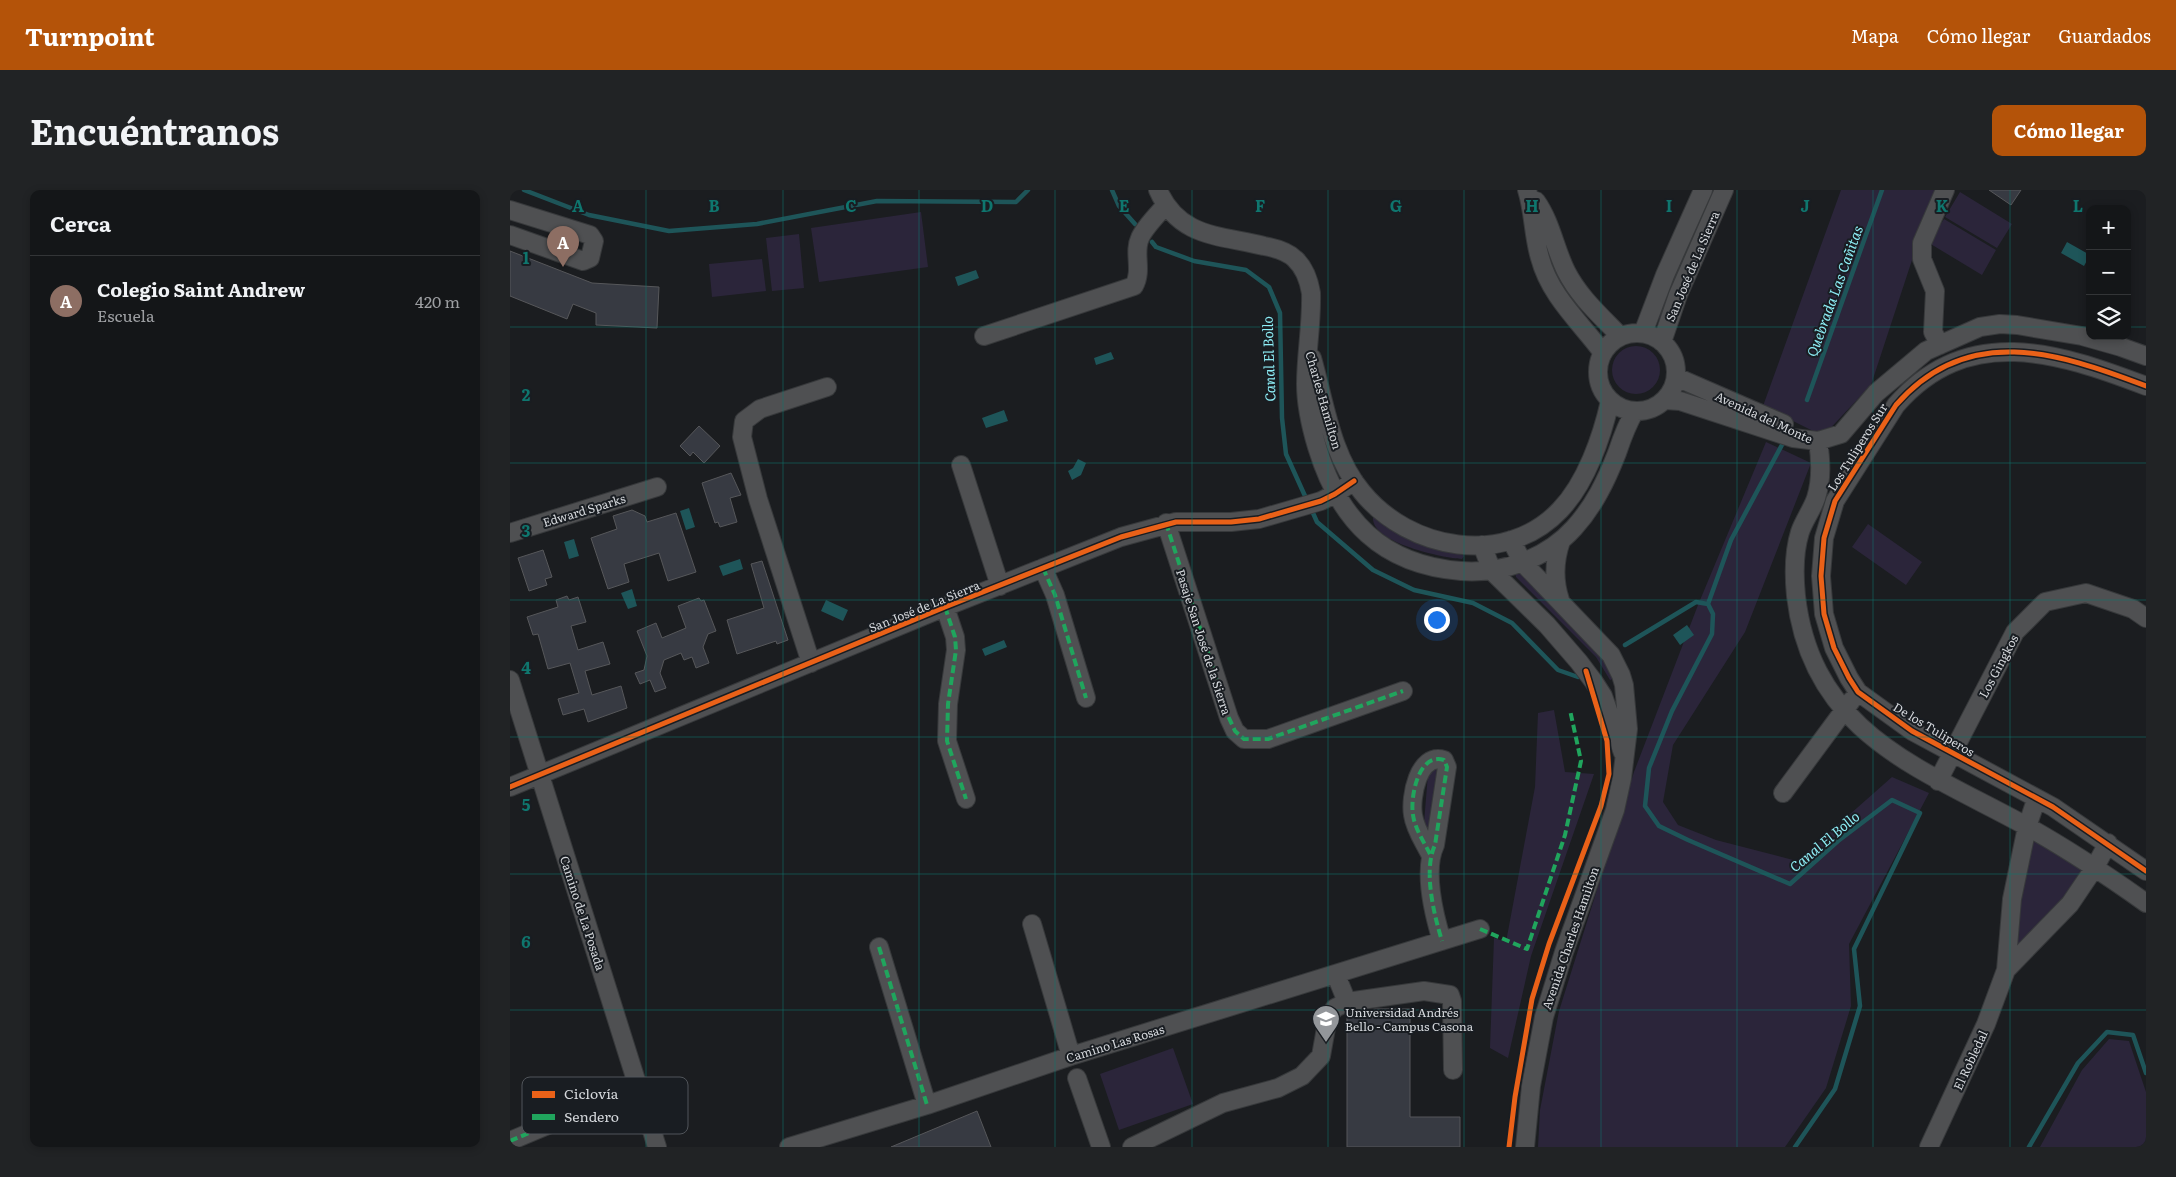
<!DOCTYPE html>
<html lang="es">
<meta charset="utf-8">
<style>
:root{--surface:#141618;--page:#212325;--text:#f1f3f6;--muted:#9d9fa2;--line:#333537;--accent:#b45309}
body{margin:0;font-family:Literata,serif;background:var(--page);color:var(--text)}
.controls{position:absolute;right:15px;top:15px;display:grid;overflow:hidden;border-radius:10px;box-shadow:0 2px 8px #0003}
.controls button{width:45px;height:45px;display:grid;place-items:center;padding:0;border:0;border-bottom:1px solid var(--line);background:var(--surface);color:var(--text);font:25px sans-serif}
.you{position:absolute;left:926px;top:429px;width:18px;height:18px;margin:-12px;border:4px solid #fff;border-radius:50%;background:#1a73e8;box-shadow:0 0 0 8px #1a73e833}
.badge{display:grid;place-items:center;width:32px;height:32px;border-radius:50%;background:var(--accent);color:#fff;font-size:16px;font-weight:700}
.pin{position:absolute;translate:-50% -41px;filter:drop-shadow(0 1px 2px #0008)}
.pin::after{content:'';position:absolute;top:26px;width:18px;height:15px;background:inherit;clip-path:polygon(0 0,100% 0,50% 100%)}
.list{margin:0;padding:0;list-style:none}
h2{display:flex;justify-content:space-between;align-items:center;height:65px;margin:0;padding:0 20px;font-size:21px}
h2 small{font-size:16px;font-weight:400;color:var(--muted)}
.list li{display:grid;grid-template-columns:32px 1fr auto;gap:15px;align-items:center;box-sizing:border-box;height:90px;padding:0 20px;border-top:1px solid var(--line)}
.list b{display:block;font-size:19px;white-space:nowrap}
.list p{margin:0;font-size:16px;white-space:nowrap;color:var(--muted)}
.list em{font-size:16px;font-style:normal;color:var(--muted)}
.icon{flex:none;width:28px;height:28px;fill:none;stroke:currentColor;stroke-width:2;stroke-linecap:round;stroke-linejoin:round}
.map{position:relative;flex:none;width:1636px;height:957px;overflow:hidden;border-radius:10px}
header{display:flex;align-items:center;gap:30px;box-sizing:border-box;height:70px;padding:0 25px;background:var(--accent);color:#fff}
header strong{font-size:24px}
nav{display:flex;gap:28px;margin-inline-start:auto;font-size:18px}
.intro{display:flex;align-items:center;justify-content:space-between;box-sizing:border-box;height:120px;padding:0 30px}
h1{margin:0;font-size:35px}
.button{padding:12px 22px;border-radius:10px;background:var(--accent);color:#fff;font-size:18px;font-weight:700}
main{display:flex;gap:30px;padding:0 30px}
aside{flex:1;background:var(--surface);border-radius:10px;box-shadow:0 2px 8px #0003}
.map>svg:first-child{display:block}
.green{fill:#2b253a}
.water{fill:#1e5559}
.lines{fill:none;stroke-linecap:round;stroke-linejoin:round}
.stream{stroke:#1e5559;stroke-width:4.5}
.building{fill:#373a42;stroke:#56575a}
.minor-casing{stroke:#37393b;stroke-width:20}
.minor{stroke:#4f5052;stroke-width:18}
.quiet{stroke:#20a55d;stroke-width:4;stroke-dasharray:8 4;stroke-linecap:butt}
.cycleway-casing{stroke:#191d22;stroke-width:8}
.cycleway{stroke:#ea6118;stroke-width:5}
.grid{fill:none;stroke:#0f766e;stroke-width:1;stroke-opacity:0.55}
.labels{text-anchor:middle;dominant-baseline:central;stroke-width:4;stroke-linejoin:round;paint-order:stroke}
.street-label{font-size:12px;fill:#d4d7db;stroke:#191d22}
.poi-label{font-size:12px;fill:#d4d7db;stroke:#191d22;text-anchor:start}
.water-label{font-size:14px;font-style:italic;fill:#8dedf5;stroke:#191d22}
.key{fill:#191d22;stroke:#51555a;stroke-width:1}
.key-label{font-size:14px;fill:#d4d7db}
.grid-label{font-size:16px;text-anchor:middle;font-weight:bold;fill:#0f766e;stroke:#191d22;stroke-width:4;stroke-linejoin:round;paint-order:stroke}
</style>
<header>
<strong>Turnpoint</strong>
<nav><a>Mapa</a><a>Cómo llegar</a><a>Guardados</a></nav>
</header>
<div class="intro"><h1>Encuéntranos</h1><a class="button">Cómo llegar</a></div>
<main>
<aside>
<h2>Cerca<small></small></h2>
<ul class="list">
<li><span class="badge" style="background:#8d6e63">A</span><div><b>Colegio Saint Andrew</b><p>Escuela</p></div><em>420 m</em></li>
</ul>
</aside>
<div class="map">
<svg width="1636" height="957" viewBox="0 0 1636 957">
<rect width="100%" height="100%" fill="#1b1d20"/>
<!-- green -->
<path class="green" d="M 1331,0 L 1425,0 L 1361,195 L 1313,246 L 1253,216 Z
M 1450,2 L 1502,34 L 1487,58 L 1435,27 Z
M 411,22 L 418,77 L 309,92 L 301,38 Z
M 1434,29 L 1486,60 L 1472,85 L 1419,53 Z
M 1189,33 L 1191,37 L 1152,128 L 1150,129 L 1147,125 L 1184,34 Z
M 289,44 L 294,98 L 262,101 L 256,48 Z
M 252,69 L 256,101 L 202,107 L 199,74 Z
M1102 180a24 24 0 1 1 48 0a24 24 0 1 1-48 0Z
M 1256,252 L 1301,273 L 1235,442 L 1163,555 L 1153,612 L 1168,635 L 1206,650 L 1287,671 L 1382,587 L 1419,603 L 1339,754 L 1341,816 L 1316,898 L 1275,957 L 1028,957 L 1030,920 L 1049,821 L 1124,582 L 1188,415 Z
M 866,327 C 877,333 885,342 896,348 C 912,357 932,358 951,361 L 954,366 L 952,369 C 933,368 862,353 863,328 Z
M 1358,334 L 1412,372 L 1396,395 L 1342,357 Z
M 1010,380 L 1097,473 L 1103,489 L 1100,490 L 1086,467 L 1006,387 L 1005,383 Z
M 1044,520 L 1055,582 L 1084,584 L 1021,766 L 998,868 L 980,858 L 984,748 L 996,752 L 1025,597 L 1028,523 Z
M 927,575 L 931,582 L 921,645 L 916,643 L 914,633 L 918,584 Z
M 1517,637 L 1585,677 L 1496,780 Z
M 1599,849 L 1619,851 L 1636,902 L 1636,957 L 1530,957 L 1572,880 Z
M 663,858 L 683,914 L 609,940 L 590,884 Z"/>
<!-- water -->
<path class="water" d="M 1557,52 L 1580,65 L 1574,76 L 1551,63 Z
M 466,80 L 469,88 L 448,96 L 445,87 Z
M 601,162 L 604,169 L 586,175 L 584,168 Z
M 494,220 L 498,231 L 476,238 L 472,228 Z
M 568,269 L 576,273 L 571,285 L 562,290 L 558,281 L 563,278 Z
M 179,318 L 185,337 L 176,340 L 170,321 Z
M 64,349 L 69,366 L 59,369 L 54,352 Z
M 230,369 L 233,379 L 213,386 L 209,376 Z
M 122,399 L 127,416 L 118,419 L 111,403 Z
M 316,410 L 338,420 L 333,431 L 311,421 Z
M 1177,435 L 1184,445 L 1170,455 L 1163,445 Z
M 494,450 L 497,457 L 475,466 L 472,459 Z"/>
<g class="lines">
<!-- stream -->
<path class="stream" d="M 14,0 L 79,25 L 159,41 L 247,34 L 367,11 L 506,12 L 518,0
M 602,0 L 609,16 L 625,34
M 642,52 L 646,57 L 684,71 L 736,80 L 759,97 L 770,123 L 772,228 L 776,264 L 795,306
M 1297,210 L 1372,0
M 803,323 L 807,332 L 863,380 L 904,400 L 963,413 L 1002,433 L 1048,480 L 1068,487
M 1198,414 L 1221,350 L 1273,253
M 1115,455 L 1186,412 L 1198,414 L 1203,424 L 1202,444 L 1162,521 L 1139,578 L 1135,616 L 1149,636 L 1178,650 L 1280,694 L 1328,651 L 1382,610 L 1410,623 L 1344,759 L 1350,816 L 1325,899 L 1285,957
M 1519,957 L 1568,873 L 1597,842 L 1623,845 L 1636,883"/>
</g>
<!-- building -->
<path class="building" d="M 1479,0 L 1511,0 L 1501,15 Z
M 0,61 L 82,93 L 149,97 L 147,138 L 86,135 L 86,123 L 63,114 L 57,129 L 0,106 Z
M 189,236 L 210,256 L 194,273 L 183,262 L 180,266 L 170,256 Z
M 221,283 L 231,305 L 220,308 L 227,332 L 210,337 L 208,332 L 205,333 L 192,293 Z
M 122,320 L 135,326 L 137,332 L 166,323 L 186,382 L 158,391 L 149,363 L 114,374 L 119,392 L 98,399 L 81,348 L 107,339 L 103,326 Z
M 33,360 L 42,387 L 35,389 L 37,395 L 19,401 L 8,368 Z
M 252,371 L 278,450 L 267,454 L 266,451 L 227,464 L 217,430 L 254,418 L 241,374 Z
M 57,406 L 59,410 L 68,407 L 76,432 L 61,436 L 68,460 L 93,452 L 100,474 L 75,481 L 82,505 L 111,496 L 117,518 L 78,532 L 74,519 L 53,525 L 48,509 L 69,503 L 60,473 L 38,479 L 28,444 L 23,445 L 17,427 L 48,417 L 46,410 Z
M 189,408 L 191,411 L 194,410 L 206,441 L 198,444 L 193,457 L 199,473 L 186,478 L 182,467 L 174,470 L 171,463 L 154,470 L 150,483 L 156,498 L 145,502 L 140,490 L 130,494 L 125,483 L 134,480 L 137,466 L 127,441 L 146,433 L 152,448 L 176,438 L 168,416 Z
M 865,819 L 900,819 L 900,927 L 950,927 L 950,957 L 837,957 L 837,824 Z
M 467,921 L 481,957 L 381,957 Z"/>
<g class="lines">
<defs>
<path id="minor" d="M 648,0 C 669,48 710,45 754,56 C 765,58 777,61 785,69 C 795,78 799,91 801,103 C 802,134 796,164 796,194 C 796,216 801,237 807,257 C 829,330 872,375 951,381 C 992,384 1036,369 1064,338 C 1084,316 1096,291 1107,263 C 1112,248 1117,234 1125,221
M 1017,0 C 1024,22 1023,45 1030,68 C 1040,106 1070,132 1093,163
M 1026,11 C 1041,32 1045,59 1056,81 C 1069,107 1091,126 1110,146
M 0,20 L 80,45 L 84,51 L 80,68 L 73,71 L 0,45
M1088 182a39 39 0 1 1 78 0a39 39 0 1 1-78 0Z
M 1133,143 L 1155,85 L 1193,0
M 474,146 L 624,96 C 633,80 623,63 630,48 C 634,38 648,24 655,16
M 1152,152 L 1168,105 L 1214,0
M 1430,155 L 1423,142 L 1425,101 L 1412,69 L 1412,53 L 1435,0
M 802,168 C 815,213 821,265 852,302 C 899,360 995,378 1050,320 C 1076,293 1092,247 1100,211
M 1166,187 L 1274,234
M 1636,196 C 1547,162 1457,133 1386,215 L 1325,311 L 1314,348 L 1311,386 L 1314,424 L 1324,458 L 1339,488 L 1348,502 L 1402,541 L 1543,617 L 1636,681
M 1155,210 L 1170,211 L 1283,248 L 1308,251 L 1331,244 L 1366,203 L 1416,161 L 1470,137 L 1490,134 L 1507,135 L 1572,146 L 1611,157 L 1636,166
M 1308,251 C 1311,271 1312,289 1306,308 C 1302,320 1294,330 1290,342 C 1284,361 1284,386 1286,406 C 1302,545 1413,579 1518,637 C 1559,660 1598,686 1636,713
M 451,275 L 490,396
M 656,333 L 719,528 L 725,541 L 734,549 L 758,549 L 893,501
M 0,343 L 147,297
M 1001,350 L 1013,373 L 1101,465 L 1111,485 L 1114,495 L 1118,539 L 1112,588 L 1105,620 L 1054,762 L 1034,827 L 1021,896 L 1015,957
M 972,355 L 982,381 L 1037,435 L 1069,472 L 1084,492 L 1093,506 L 1099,523 L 1113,563
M 533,378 L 545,405 L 576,508
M 1050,410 C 1043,389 1044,371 1051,351
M 435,417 L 445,447 L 446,460 L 438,514 L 437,551 L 456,609
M 301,473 L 248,309 L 232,247 L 234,231 L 250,219 L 317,197
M 0,490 L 147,957
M 1428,591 L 1505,442 L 1535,412 L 1576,403 L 1623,419 L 1636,428
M 0,597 L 435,417 L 611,347 L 666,332 L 721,332 L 749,329 L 811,311 L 825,304 L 844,291
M 1273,603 L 1341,511
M 920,664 C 914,652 905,639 903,625 C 900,608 908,562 934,570 L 937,577 L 925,655 C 913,680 924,725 932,751
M 522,734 L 561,866
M 369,757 L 417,915
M 1496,780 L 1560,714 L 1585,677 L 1598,653
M 826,785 L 837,812
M 567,888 L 591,957
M 0,951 L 128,897
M 279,957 L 417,915 L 561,866 L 970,739
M 622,957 L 713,913 L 768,898 L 792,886 L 811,866 L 818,827 L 825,818 L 837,812 L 914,801 L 940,805 L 942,811 L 943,880
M 1419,957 L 1476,834 L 1496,780 L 1502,709 L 1517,637 L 1526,610"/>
</defs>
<!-- minor casing -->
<use href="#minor" class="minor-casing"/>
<!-- minor -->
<use href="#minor" class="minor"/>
<!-- quiet -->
<path class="quiet" d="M 656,333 L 719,528 L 725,541 L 734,549 L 758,549 L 893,501
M 533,378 L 545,405 L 576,508
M 435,417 L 445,447 L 446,460 L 438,514 L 437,551 L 456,609
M 920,664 C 914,652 905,639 903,625 C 900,608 908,562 934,570 L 937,577 L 925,655 C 913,680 924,725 932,751
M 970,739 L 1017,759 L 1055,645 L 1071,571 L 1060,520
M 369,757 L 417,915
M 0,951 L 128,897"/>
<defs>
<path id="cycleway" d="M 1636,196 C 1547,162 1457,133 1386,215 L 1325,311 L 1314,348 L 1311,386 L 1314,424 L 1324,458 L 1339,488 L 1348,502 L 1402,541 L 1543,617 L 1636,681
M 0,597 L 435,417 L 611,347 L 666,332 L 721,332 L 749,329 L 811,311 L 825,304 L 844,291
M 999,957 L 1005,907 L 1022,809 L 1039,754 L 1091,616 L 1099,584 L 1097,551 L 1076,481"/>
</defs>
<!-- cycleway casing -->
<use href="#cycleway" class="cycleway-casing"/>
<!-- cycleway -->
<use href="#cycleway" class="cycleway"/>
</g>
<!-- grid -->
<path class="grid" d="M 136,0 L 136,957M 273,0 L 273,957M 409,0 L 409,957M 545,0 L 545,957M 682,0 L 682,957M 818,0 L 818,957M 954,0 L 954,957M 1091,0 L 1091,957M 1227,0 L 1227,957M 1363,0 L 1363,957M 1500,0 L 1500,957M 0,137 L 1580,137M 1617,137 L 1636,137M 0,273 L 1636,273M 0,410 L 1636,410M 0,547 L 1636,547M 0,684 L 1636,684M 0,820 L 1636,820"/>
<!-- icons -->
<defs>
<symbol id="university-pin" viewBox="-11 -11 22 30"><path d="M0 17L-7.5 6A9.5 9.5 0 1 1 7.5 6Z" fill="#93969a" stroke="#191d22"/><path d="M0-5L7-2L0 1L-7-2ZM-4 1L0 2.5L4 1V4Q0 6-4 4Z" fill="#fff"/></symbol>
</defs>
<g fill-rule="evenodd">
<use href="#university-pin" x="800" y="813" width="32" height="43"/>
</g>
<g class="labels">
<!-- street labels -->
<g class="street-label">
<text transform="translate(1182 76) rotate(-67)">San José de La Sierra</text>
<text transform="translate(814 210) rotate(74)">Charles Hamilton</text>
<text transform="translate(1254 227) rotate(25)">Avenida del Monte</text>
<text transform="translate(1347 257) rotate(-58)">Los Tuliperos Sur</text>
<text transform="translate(74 320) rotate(-17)">Edward Sparks</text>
<text transform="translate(414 416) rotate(-22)">San José de La Sierra</text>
<text transform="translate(694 452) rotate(72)">Pasaje San José de la Sierra</text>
<text transform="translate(1488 476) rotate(-62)">Los Gingkos</text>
<text transform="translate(1424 539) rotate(31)">De los Tuliperos</text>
<text transform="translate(73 723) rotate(72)">Camino de La Posada</text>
<text transform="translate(1060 748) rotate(-71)">Avenida Charles Hamilton</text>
<text transform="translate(605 853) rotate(-17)">Camino Las Rosas</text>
<text transform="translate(1460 870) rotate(-65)">El Robledal</text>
</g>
<!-- poi labels -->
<g class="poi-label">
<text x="835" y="822">Universidad Andrés<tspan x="835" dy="14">Bello - Campus Casona</tspan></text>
</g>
<!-- water labels -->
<g class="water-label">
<text transform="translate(1324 101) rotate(-70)">Quebrada Las Cañitas</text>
<text transform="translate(758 169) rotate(-92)">Canal El Bollo</text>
<text transform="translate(1314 651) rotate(-40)">Canal El Bollo</text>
</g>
</g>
<!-- legend -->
<rect x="12" y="887" width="166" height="57" rx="8" class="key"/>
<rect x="22" y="901" width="23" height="7" fill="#ea6118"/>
<rect x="22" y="924" width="23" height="6" fill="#20a55d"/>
<g class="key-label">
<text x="54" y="909">Ciclovía</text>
<text x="54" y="932">Sendero</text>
</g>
<g class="grid-label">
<text x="68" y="22">A</text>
<text x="204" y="22">B</text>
<text x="341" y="22">C</text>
<text x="477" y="22">D</text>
<text x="614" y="22">E</text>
<text x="750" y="22">F</text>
<text x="886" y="22">G</text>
<text x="1022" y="22">H</text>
<text x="1159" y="22">I</text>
<text x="1295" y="22">J</text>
<text x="1432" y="22">K</text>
<text x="1568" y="22">L</text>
<text x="16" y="74">1</text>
<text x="16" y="211">2</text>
<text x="16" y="347">3</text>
<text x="16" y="484">4</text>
<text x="16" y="621">5</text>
<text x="16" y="758">6</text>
</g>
</svg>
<div class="controls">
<button>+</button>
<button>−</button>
<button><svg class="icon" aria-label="layers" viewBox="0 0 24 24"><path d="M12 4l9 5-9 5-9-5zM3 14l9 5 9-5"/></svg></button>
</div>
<div class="you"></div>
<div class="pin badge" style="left:53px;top:77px;background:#8d6e63">A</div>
</div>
</main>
